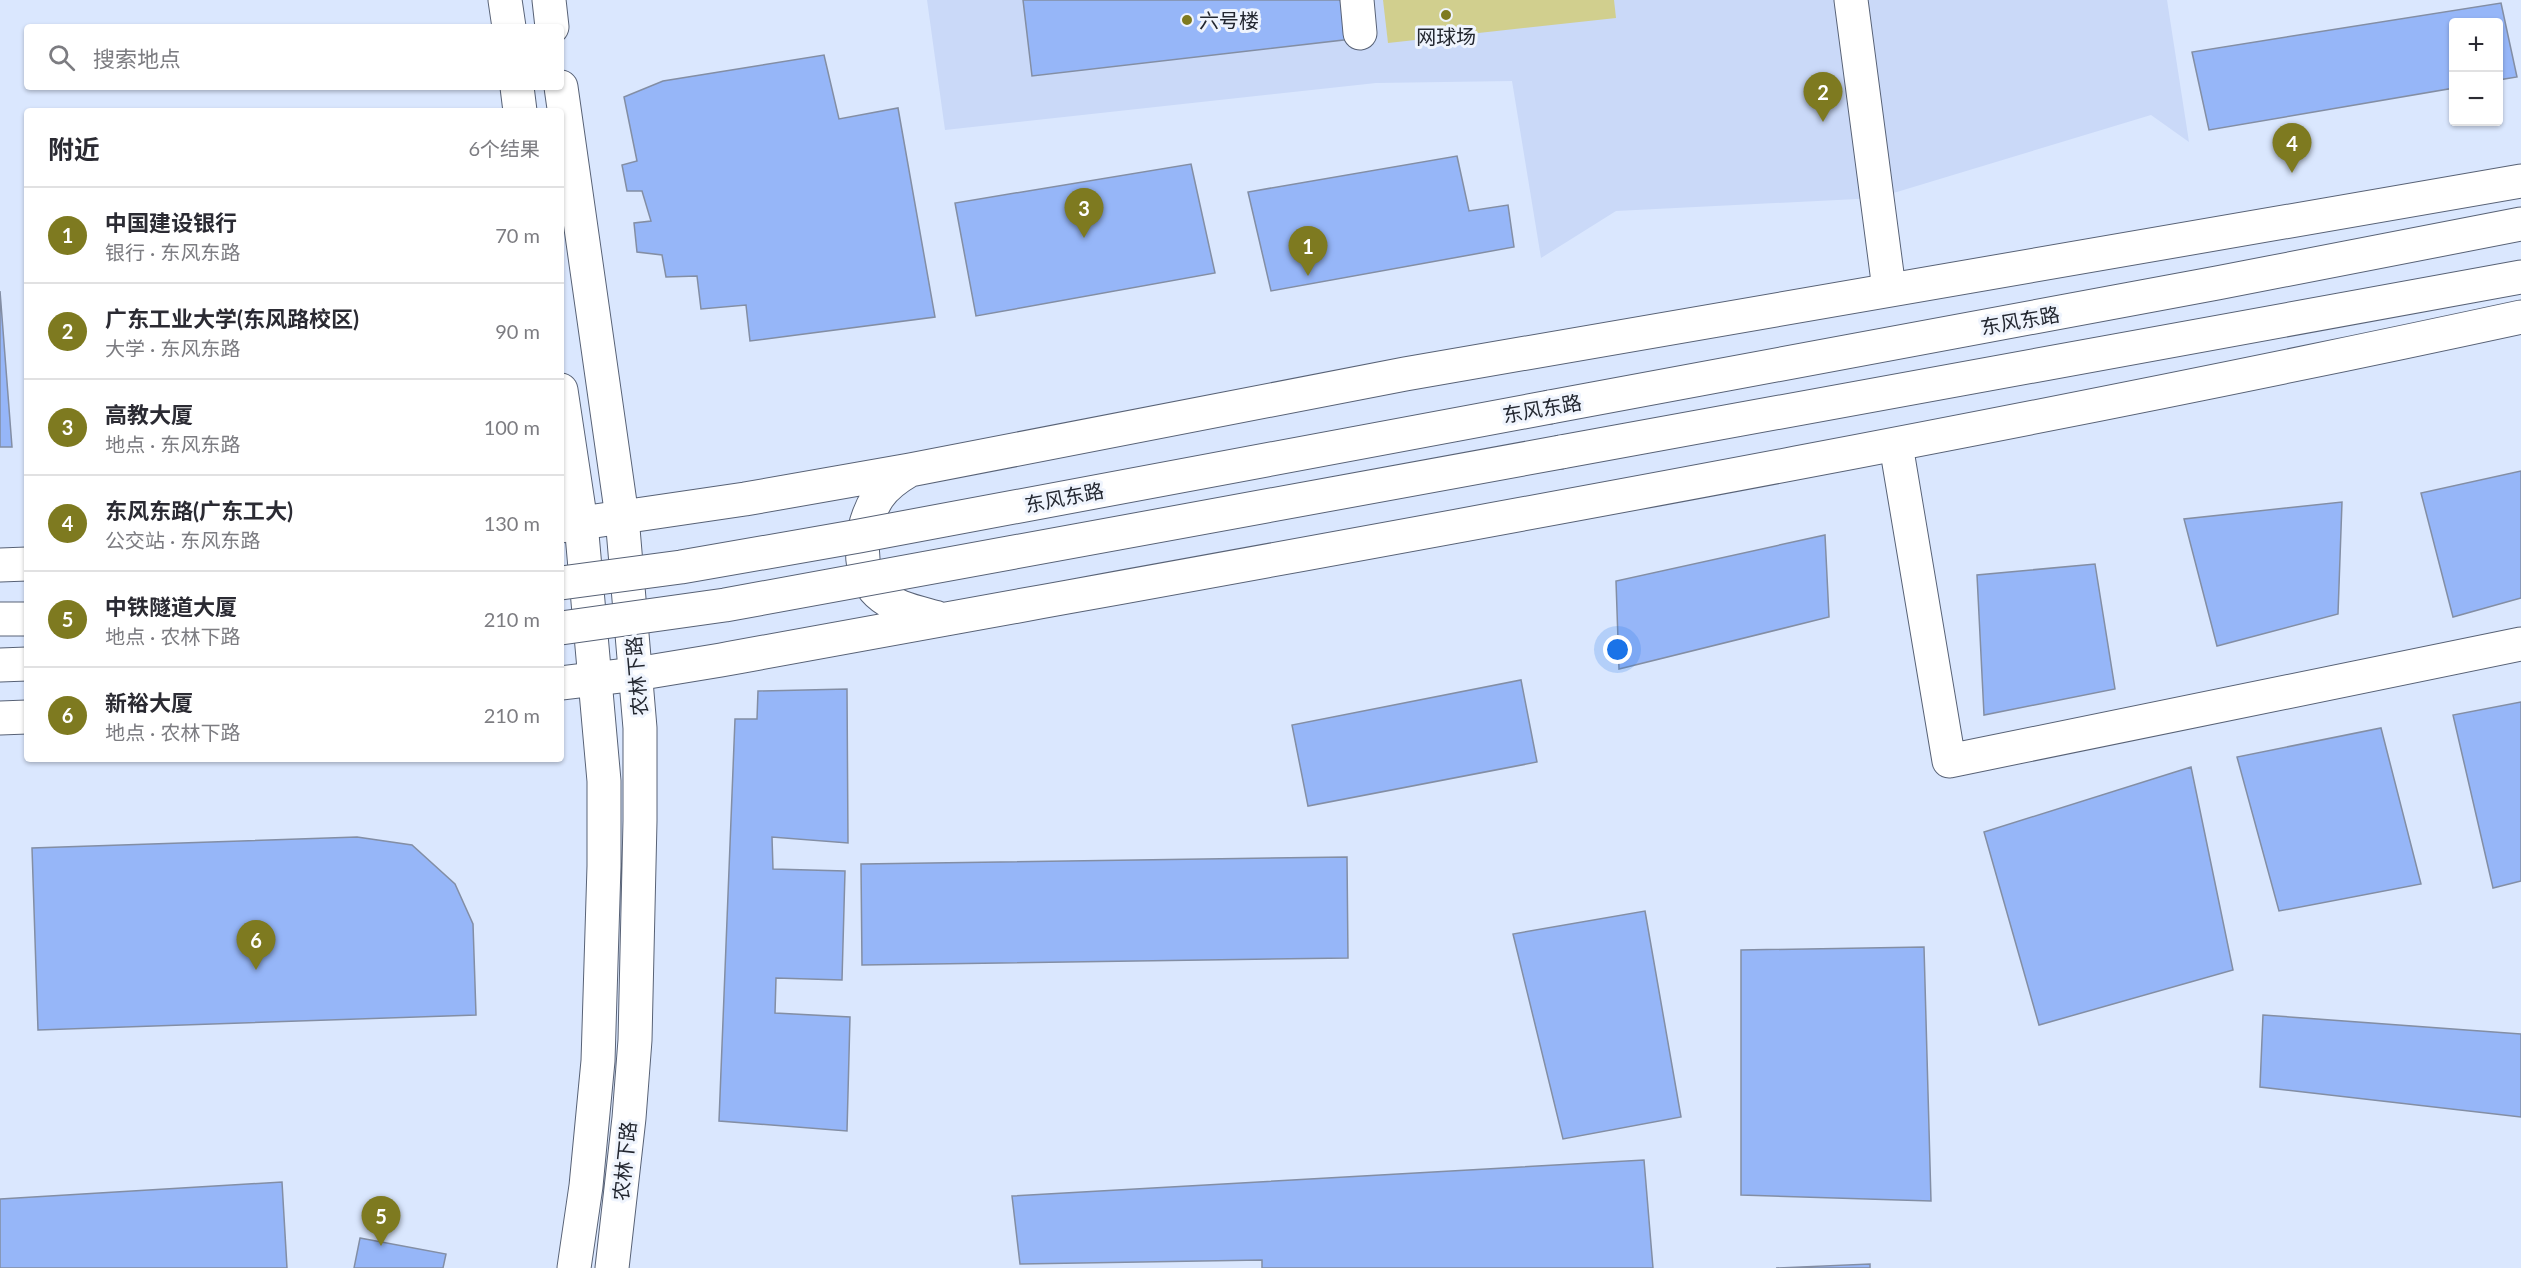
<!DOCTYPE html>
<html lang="zh">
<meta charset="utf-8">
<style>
:root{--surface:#fff;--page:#f2f2f3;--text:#2b2b33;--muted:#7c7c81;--line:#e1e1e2;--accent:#7e7a20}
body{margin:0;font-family:Lato,"Noto Sans SC",sans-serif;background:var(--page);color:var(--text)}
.controls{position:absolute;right:18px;top:18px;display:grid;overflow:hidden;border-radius:6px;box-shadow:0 2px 4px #0004}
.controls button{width:54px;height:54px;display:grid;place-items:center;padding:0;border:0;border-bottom:2px solid var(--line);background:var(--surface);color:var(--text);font:30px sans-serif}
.you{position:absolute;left:1618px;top:650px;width:21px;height:21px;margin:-15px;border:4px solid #fff;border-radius:50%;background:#1a73e8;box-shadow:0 0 0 9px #1a73e833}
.badge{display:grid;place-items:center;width:39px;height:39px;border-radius:50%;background:var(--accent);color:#fff;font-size:20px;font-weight:700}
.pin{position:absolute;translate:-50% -50px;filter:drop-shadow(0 2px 3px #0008)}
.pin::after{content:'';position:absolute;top:32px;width:21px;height:18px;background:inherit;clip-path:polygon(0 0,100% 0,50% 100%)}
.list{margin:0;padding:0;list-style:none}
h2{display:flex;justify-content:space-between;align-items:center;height:78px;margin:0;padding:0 24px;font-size:26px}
h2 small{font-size:20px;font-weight:400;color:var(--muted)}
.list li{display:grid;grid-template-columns:39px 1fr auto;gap:18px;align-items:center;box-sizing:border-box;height:96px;padding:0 24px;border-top:2px solid var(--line)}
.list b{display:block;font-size:22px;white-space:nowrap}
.list p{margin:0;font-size:20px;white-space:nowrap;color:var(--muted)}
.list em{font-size:20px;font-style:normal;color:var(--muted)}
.icon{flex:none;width:33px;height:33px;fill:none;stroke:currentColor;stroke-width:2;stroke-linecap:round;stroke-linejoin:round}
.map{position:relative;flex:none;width:2521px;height:1268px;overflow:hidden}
.search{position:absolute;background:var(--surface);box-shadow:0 2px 4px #0004;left:24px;top:24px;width:540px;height:66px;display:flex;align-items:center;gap:15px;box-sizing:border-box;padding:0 21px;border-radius:6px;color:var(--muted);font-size:22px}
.panel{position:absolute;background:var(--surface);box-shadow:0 2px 4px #0004;left:24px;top:108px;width:540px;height:654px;border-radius:6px}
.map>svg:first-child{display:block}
.built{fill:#cad9f8}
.green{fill:#d1cf8e}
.building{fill:#96b6f8;stroke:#838ea4;stroke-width:1.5}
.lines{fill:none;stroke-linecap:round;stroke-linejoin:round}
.minor-casing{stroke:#586276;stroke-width:35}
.tertiary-casing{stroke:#586276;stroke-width:35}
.secondary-casing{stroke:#586276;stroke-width:35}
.trunk-casing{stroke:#586276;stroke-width:35}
.minor{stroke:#fff;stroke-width:33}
.tertiary{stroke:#fff;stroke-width:33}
.secondary{stroke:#fff;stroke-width:33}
.trunk{stroke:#fff;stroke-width:33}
.trunk-bridge-casing{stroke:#586276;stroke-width:35;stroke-linecap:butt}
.trunk-bridge{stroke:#fff;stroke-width:33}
.poi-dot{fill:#7e7a20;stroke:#eff4fd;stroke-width:2}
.labels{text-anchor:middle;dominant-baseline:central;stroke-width:6;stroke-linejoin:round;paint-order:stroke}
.poi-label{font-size:20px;fill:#232730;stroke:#eff4fd;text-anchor:start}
.street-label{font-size:20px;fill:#232730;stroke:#eff4fd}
</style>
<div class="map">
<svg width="2521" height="1268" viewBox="0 0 2521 1268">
<rect width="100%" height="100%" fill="#dae7fe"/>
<!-- built -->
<path class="built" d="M 927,0 L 2167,0 L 2189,142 L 2151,115 L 1877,198 L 1616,211 L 1541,258 L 1512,81 L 1376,83 L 945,130 Z"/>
<!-- green -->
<path class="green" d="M 1383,0 L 1614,0 L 1616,18 L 1388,43 Z"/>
<!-- building -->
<path class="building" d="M 1023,0 L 1347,0 L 1352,39 L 1032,76 Z
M 2501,3 L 2517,77 L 2498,80 L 2498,22 L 2454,22 L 2454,88 L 2209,130 L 2192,52 Z
M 824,55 L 839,119 L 898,108 L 935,317 L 750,341 L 746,305 L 701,309 L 697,276 L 666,277 L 662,255 L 637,252 L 634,223 L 651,221 L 642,191 L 627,191 L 622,165 L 637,161 L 624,97 L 663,81 Z
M 1457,156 L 1469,211 L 1508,205 L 1514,247 L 1271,291 L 1248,192 Z
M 1191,164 L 1215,273 L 976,316 L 955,203 Z
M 0,291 L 12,447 L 0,447 Z
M 2521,471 L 2521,598 L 2453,617 L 2421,493 Z
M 2342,502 L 2338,614 L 2217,646 L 2184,519 Z
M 1825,535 L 1829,617 L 1619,669 L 1616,581 Z
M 2095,564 L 2115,689 L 1984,715 L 1977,575 Z
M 1521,680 L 1537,762 L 1308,806 L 1292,725 Z
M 847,689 L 848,843 L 772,837 L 773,869 L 845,871 L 842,980 L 776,978 L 775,1013 L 850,1017 L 847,1131 L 719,1121 L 735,719 L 757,719 L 758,691 Z
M 2521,702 L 2521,881 L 2493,888 L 2453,715 Z
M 2381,728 L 2421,884 L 2279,911 L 2237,757 Z
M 2191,767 L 2233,970 L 2039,1025 L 1984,832 Z
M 357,837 L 412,845 L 455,884 L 473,924 L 476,1015 L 38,1030 L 32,848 Z
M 1347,857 L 1348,958 L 862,965 L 861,864 Z
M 1645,911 L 1681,1117 L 1563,1139 L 1513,934 Z
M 1924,947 L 1931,1201 L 1741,1195 L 1741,950 Z
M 2263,1015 L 2521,1034 L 2521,1117 L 2260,1087 Z
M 1644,1160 L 1653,1268 L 1262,1268 L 1262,1260 L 1020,1264 L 1012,1196 Z
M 282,1182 L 287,1268 L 0,1268 L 0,1199 Z
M 360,1238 L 446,1254 L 443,1268 L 354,1268 Z
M 1870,1264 L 1870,1268 L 1776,1268 Z"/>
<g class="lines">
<defs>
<path id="minor" d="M 1357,0 L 1360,33
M 1851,0 L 1889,289
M 1896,445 L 1949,761 L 2521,644"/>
<path id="tertiary" d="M 910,470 C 898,477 886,485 878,497 C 861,523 854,570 878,593 C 894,608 917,612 938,618
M 561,526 L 745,499 L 910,470 L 1405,374 L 2521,181
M 0,565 L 27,564
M 561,683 L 636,674 L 721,660 C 1322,550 1924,446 2521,317
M 0,718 L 27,717"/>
<path id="secondary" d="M 505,0 L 509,27
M 549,0 L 552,27
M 517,87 L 520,111
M 561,87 L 622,517 L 640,728 L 640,821 L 635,1040 L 629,1118 L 612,1268
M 561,390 L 581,523 L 604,781 L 604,866 L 598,1061 L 586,1186 L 574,1268"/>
<path id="trunk" d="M 1550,407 L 2217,283 L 2521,224
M 1561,452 L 2521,277
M 0,619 L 27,619
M 0,665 L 27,664"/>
</defs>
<!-- minor casing -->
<use href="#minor" class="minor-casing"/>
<!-- tertiary casing -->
<use href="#tertiary" class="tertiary-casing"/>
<!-- secondary casing -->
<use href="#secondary" class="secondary-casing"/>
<!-- trunk casing -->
<use href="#trunk" class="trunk-casing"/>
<!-- minor -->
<use href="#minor" class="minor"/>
<!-- tertiary -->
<use href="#tertiary" class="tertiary"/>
<!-- secondary -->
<use href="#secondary" class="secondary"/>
<!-- trunk -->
<use href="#trunk" class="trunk"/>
<defs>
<path id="trunk-bridge" d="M 561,583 L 681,567 L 859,536 L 1550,407
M 561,628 L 725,605 L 1561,452"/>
</defs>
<!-- trunk-bridge casing -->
<use href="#trunk-bridge" class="trunk-bridge-casing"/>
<!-- trunk-bridge -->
<use href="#trunk-bridge" class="trunk-bridge"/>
</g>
<!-- markers -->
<g class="poi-dot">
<circle cx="1446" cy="15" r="6"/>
<circle cx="1187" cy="20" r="6"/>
</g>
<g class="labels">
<!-- poi labels -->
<g class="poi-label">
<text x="1199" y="20">六号楼</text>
<text x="1446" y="36" text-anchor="middle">网球场</text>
</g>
<!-- street labels -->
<g class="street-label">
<text transform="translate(2020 320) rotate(-10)">东风东路</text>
<text transform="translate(1542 408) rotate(-10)">东风东路</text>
<text transform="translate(1064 497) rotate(-11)">东风东路</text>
<text transform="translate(636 676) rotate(-95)">农林下路</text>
<text transform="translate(624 1161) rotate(-84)">农林下路</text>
</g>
</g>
</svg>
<div class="controls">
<button>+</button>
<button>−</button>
</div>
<div class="you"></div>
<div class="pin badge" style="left:1308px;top:276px">1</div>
<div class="pin badge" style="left:1823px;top:122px">2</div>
<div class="pin badge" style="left:1084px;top:238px">3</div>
<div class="pin badge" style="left:2292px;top:173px">4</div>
<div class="pin badge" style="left:381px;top:1246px">5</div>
<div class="pin badge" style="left:256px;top:970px">6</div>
<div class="search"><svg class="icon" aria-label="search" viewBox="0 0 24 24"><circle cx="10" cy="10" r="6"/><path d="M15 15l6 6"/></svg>搜索地点</div>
<section class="panel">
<h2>附近<small>6个结果</small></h2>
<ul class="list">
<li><span class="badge">1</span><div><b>中国建设银行</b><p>银行 · 东风东路</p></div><em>70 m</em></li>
<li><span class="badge">2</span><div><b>广东工业大学(东风路校区)</b><p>大学 · 东风东路</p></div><em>90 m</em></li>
<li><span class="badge">3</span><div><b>高教大厦</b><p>地点 · 东风东路</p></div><em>100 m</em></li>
<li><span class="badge">4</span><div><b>东风东路(广东工大)</b><p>公交站 · 东风东路</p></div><em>130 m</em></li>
<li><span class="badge">5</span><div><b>中铁隧道大厦</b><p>地点 · 农林下路</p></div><em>210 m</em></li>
<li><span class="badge">6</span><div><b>新裕大厦</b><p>地点 · 农林下路</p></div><em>210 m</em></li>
</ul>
</section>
</div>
